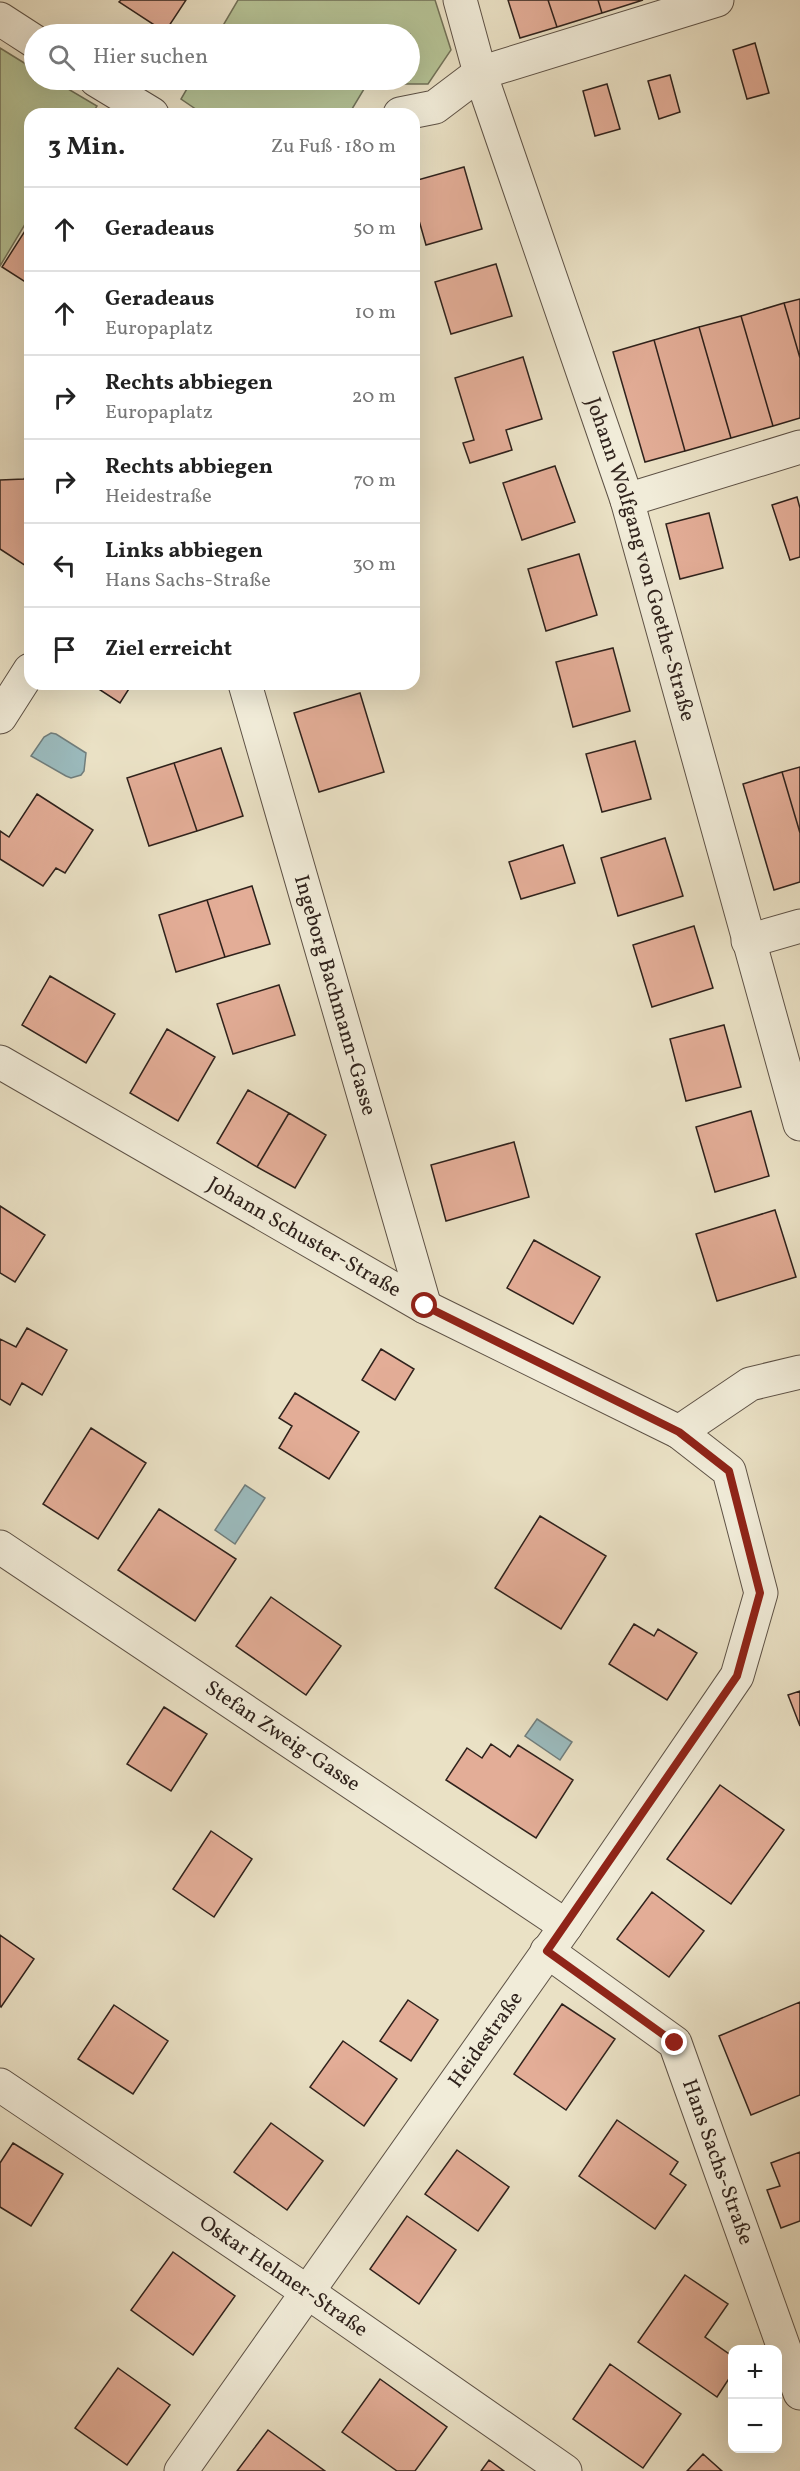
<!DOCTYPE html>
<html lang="de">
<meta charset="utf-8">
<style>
:root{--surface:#fff;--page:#f6f6f6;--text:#222;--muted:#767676;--line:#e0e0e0}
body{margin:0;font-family:Vollkorn,serif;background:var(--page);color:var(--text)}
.controls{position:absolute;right:18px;bottom:18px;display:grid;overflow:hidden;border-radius:12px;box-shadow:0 6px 24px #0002}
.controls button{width:54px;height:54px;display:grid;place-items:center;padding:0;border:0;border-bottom:2px solid var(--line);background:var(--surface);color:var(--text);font:30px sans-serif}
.stop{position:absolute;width:18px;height:18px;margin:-14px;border:4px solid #8f2418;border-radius:50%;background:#fff}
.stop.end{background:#8f2418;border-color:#fff;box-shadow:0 2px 6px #0008}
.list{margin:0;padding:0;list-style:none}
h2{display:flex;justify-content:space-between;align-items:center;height:78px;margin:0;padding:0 24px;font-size:26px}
h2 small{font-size:20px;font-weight:400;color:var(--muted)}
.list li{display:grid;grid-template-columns:39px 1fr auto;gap:18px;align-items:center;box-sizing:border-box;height:84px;padding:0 24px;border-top:2px solid var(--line)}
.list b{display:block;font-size:22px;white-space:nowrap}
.list p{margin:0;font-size:20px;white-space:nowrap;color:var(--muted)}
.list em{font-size:20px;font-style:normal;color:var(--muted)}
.icon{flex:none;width:33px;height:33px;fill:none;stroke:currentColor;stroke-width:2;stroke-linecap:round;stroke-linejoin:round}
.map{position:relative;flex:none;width:800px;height:2471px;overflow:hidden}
.search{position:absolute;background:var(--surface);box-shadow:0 6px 24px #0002;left:24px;top:24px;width:396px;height:66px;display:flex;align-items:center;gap:15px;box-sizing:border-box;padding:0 21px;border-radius:33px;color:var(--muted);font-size:22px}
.panel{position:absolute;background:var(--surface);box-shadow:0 6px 24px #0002;left:24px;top:108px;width:396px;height:582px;border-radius:18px}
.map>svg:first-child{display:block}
.green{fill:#b6c396;stroke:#727259;stroke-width:1.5}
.water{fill:#9bbbbe;stroke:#707e7d;stroke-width:1.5}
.building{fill:#e3ad97;stroke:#2f221c;stroke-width:1.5}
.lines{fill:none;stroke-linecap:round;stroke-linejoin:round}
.minor-casing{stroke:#5e5246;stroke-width:35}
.minor{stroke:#f1ecd9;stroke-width:33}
.route{stroke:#8f2418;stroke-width:8}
.labels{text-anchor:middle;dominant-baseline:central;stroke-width:5;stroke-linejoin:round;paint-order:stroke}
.street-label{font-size:21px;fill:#2f221c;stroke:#f1ecd9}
</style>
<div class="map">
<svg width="800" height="2471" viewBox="0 0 800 2471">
<rect width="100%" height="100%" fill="#eae1c5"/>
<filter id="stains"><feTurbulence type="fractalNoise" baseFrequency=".00333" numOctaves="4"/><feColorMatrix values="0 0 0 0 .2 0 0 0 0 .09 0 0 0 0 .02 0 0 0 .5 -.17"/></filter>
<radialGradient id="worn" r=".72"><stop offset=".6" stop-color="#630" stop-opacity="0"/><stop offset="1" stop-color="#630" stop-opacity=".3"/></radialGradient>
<!-- green -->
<path class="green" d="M 238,0 L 435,0 L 451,50 L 428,84 L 367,84 L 349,114 L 203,114 L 181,99 L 192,80 L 410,80 L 410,34 L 218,34 Z
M 0,48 L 34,69 L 34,80 L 53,80 L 97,106 L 92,114 L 30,114 L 30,216 L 0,266 Z"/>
<!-- water -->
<path class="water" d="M 51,733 L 56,734 L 86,753 L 84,771 L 81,775 L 71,778 L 66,776 L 31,756 L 44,737 Z
M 245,1485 L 265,1498 L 235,1544 L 215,1530 Z
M 537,1719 L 572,1742 L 560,1760 L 525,1736 Z"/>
<!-- building -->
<path class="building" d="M 121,0 L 186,0 L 165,32 L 119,2 Z
M 508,0 L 548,0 L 557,27 L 520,38 Z
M 548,0 L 598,0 L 602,13 L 557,27 Z
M 598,0 L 643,0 L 602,13 Z
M 755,43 L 769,93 L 747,99 L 733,50 Z
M 670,75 L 680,112 L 659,119 L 648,81 Z
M 607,84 L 620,129 L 595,136 L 583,91 Z
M 464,167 L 482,229 L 426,245 L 414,203 L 414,181 Z
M 30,223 L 30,285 L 2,267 Z
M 496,264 L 512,316 L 451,334 L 435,282 Z
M 800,299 L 800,358 L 784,303 Z
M 784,303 L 800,358 L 800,418 L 773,426 L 741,316 Z
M 741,316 L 773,426 L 731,438 L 699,327 Z
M 699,327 L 731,438 L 685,451 L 654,340 Z
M 654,340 L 685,451 L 645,462 L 613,352 Z
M 523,357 L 542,419 L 506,430 L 512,450 L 470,463 L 463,443 L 474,440 L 455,378 Z
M 555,466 L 575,522 L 522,540 L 503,483 Z
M 30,469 L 30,566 L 29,568 L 0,549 L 0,480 L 24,479 Z
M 797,497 L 800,508 L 800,557 L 790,560 L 772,505 Z
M 709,513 L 723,568 L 680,579 L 666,524 Z
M 579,554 L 597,615 L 546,631 L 528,569 Z
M 613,648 L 630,711 L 573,727 L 556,662 Z
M 91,684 L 132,684 L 120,703 Z
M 360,693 L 384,772 L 319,792 L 294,713 Z
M 635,741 L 651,799 L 602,812 L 586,754 Z
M 221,748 L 243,816 L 197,831 L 174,763 Z
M 174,763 L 197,831 L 149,846 L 127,778 Z
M 800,767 L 800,833 L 782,772 Z
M 782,772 L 800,833 L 800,882 L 774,890 L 743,784 Z
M 37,794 L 93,830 L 65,873 L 56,868 L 43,886 L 0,859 L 0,831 L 9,837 Z
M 665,838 L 683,896 L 618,916 L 601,858 Z
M 563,845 L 575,883 L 521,899 L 509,862 Z
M 252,886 L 270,944 L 225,957 L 207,900 Z
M 207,900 L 225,957 L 176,972 L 159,915 Z
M 694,926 L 713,988 L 652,1007 L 633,945 Z
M 50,976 L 115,1014 L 86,1063 L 22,1025 Z
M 279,985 L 295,1035 L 233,1054 L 217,1004 Z
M 724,1025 L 741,1087 L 686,1101 L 670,1039 Z
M 167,1029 L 215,1057 L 178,1121 L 130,1093 Z
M 248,1090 L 289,1113 L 257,1167 L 217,1143 Z
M 751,1111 L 769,1176 L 715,1192 L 696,1127 Z
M 289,1113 L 326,1135 L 295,1188 L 257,1167 Z
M 514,1142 L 529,1197 L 446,1221 L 431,1165 Z
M 0,1206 L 45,1235 L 15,1282 L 0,1273 Z
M 775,1210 L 796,1277 L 717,1301 L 696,1234 Z
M 534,1240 L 600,1277 L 573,1324 L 507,1288 Z
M 27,1328 L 67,1350 L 42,1395 L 22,1383 L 10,1405 L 0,1399 L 0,1339 L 16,1347 Z
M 381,1349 L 414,1369 L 395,1400 L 362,1380 Z
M 295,1393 L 359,1432 L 329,1479 L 279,1448 L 292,1426 L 279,1418 Z
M 91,1428 L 146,1463 L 98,1539 L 43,1504 Z
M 159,1509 L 236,1559 L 195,1621 L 118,1570 Z
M 540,1516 L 606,1556 L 561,1629 L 495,1588 Z
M 271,1597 L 341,1646 L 306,1695 L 236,1646 Z
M 634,1624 L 654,1636 L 658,1629 L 697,1653 L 667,1700 L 609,1664 Z
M 800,1691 L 800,1726 L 788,1695 Z
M 164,1707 L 207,1734 L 171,1791 L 127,1764 Z
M 491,1744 L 510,1757 L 518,1745 L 573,1780 L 536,1838 L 446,1780 L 467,1748 L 482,1758 Z
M 720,1785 L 784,1830 L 731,1904 L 667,1859 Z
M 211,1831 L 252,1859 L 214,1917 L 173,1889 Z
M 652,1892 L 704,1931 L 669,1977 L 617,1939 Z
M 0,1935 L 34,1959 L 1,2007 L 0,2006 Z
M 408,2000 L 438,2020 L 411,2061 L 380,2041 Z
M 800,2002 L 800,2095 L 751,2115 L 719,2036 Z
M 562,2004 L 615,2039 L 566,2110 L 514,2074 Z
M 114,2005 L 168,2041 L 133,2094 L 78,2059 Z
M 343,2041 L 397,2079 L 364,2126 L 310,2087 Z
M 617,2120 L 678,2162 L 670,2174 L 686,2185 L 655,2229 L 579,2176 Z
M 271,2123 L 323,2161 L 287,2210 L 234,2172 Z
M 13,2143 L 63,2174 L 31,2226 L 0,2207 L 0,2163 Z
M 457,2150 L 509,2187 L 478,2231 L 425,2194 Z
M 800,2152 L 800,2221 L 781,2228 L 767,2190 L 780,2186 L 771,2163 Z
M 407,2216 L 456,2250 L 419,2304 L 370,2269 Z
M 173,2252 L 235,2296 L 193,2355 L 131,2310 Z
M 685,2275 L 728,2304 L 705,2337 L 732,2356 L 732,2374 L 717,2397 L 638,2342 Z
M 610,2364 L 681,2414 L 643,2468 L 573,2419 Z
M 118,2368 L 170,2405 L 127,2465 L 75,2428 Z
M 380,2379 L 447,2427 L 415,2471 L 397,2471 L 342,2432 Z
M 268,2430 L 325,2471 L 237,2471 Z
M 703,2454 L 722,2471 L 687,2471 Z
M 489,2460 L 504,2471 L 481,2471 Z"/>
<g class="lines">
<defs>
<g id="minor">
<path id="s1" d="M 460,0 L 480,73 L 627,500 L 800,1124"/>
<path d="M 0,19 L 34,41"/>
<path d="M 96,80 L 152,114"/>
<path d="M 400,114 L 435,107 L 480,73 L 717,0"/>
<path d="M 627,500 L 800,447"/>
<path id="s2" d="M 245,684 L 425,1307"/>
<path d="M 0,717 L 30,670"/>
<path d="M 748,941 L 800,926"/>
<path id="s3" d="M 0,1062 L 425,1307 L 679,1432"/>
<path id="s4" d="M 0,1547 L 566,1926"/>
<path id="s5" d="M 547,1951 L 675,2043 L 800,2393"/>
<path id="s6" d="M 0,2085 L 306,2291 L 565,2471"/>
<path id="s7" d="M 181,2471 L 566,1926 L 737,1676 L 761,1593 L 729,1471 L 679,1432 L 750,1384 L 800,1372"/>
</g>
</defs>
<!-- minor casing -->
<use href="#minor" class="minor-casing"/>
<!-- minor -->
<use href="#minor" class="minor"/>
</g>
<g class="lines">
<!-- route -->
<path class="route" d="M 425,1306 L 679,1432 L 729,1471 L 760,1593 L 737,1676 L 547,1951 L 675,2043"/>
</g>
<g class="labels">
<!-- street labels -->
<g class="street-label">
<text stroke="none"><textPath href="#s1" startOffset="588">Johann Wolfgang von Goethe-Straße</textPath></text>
<text stroke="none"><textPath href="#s2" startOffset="324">Ingeborg Bachmann-Gasse</textPath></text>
<text stroke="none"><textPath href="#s3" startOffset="351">Johann Schuster-Straße</textPath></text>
<text stroke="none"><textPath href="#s4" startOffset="340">Stefan Zweig-Gasse</textPath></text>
<text stroke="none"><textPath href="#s7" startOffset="528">Heidestraße</textPath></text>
<text stroke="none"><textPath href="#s5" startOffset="284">Hans Sachs-Straße</textPath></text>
<text stroke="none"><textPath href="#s6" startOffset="342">Oskar Helmer-Straße</textPath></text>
</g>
</g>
<rect width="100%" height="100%" filter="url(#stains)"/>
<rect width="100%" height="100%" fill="url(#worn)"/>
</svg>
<div class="controls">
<button>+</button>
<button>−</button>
</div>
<div class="stop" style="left:425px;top:1306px"></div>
<div class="stop end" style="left:675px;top:2043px"></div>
<div class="search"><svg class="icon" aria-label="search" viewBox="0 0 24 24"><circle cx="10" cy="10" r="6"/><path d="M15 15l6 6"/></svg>Hier suchen</div>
<section class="panel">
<h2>3 Min.<small>Zu Fuß · 180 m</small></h2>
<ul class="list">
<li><svg class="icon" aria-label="ahead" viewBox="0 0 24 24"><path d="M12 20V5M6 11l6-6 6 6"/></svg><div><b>Geradeaus</b></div><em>50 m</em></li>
<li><svg class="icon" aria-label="ahead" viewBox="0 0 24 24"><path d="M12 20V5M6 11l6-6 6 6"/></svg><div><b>Geradeaus</b><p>Europaplatz</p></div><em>10 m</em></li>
<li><svg class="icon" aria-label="right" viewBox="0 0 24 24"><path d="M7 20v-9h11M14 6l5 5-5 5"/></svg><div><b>Rechts abbiegen</b><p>Europaplatz</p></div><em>20 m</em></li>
<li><svg class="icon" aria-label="right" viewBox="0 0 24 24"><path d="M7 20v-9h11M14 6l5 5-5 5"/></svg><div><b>Rechts abbiegen</b><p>Heidestraße</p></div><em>70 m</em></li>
<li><svg class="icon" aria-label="left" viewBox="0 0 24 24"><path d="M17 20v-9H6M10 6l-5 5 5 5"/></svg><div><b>Links abbiegen</b><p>Hans Sachs-Straße</p></div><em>30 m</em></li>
<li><svg class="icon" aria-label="arrive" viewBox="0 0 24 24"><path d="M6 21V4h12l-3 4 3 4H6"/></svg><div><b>Ziel erreicht</b></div></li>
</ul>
</section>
</div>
